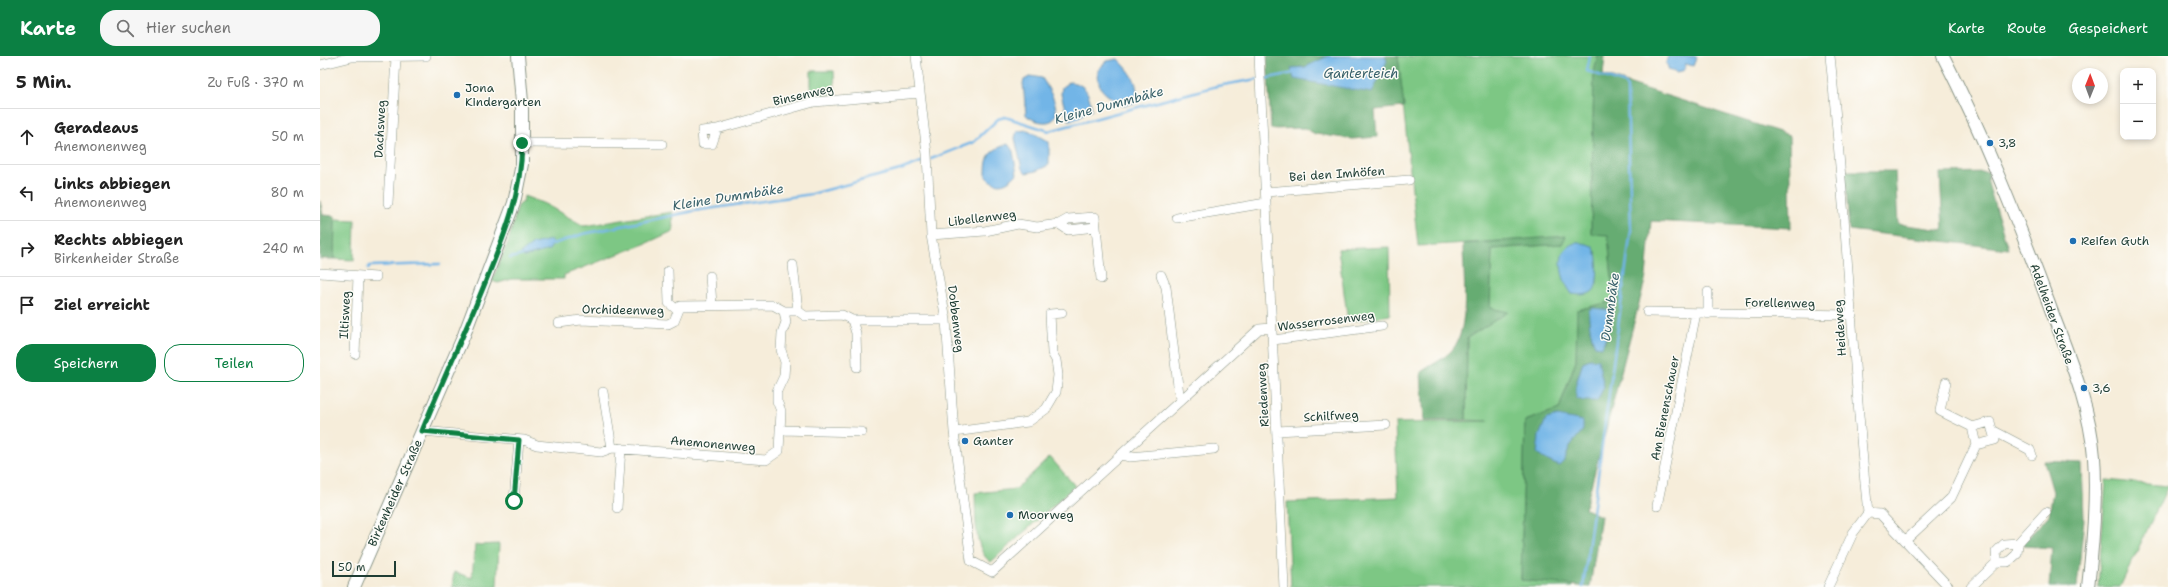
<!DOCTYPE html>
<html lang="de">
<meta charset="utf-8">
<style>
:root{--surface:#fff;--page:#f6f6f6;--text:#222;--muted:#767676;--line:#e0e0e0;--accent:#0b8043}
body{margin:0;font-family:"Shantell Sans",sans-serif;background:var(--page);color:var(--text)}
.controls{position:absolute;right:12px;top:12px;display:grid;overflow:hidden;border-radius:8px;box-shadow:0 2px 6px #0003}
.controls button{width:36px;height:36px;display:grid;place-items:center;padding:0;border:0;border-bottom:1px solid var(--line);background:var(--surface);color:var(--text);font:20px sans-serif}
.compass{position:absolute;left:1752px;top:12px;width:36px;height:36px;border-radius:50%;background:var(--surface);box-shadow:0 2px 6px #0003;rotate:1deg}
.scale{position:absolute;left:12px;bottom:10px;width:64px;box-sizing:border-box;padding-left:4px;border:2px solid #1f3d34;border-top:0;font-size:11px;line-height:14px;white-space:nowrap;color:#1f3d34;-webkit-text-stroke:3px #fdfcf7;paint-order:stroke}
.stop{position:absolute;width:12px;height:12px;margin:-9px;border:3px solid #0b8043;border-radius:50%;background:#fff}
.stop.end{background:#0b8043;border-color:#fff;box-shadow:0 1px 4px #0008}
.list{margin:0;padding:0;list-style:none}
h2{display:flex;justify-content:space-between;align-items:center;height:52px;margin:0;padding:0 16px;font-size:17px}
h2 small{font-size:13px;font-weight:400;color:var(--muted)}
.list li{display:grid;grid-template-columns:26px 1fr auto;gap:12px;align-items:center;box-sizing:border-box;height:56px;padding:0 16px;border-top:1px solid var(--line)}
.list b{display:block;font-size:15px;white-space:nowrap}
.list p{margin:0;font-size:13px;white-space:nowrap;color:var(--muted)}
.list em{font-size:13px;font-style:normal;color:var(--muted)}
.actions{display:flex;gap:8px;padding:12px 16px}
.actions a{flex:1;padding:9px 0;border:1px solid var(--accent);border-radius:16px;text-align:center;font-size:14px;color:var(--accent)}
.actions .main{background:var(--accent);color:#fff}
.icon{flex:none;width:22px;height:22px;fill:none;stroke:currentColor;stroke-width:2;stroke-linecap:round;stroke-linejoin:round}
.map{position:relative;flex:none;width:1848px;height:531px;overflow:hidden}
header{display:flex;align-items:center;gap:24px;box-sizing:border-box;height:56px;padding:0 20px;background:var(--accent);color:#fff}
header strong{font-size:19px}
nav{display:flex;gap:22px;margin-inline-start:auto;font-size:14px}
.search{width:280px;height:36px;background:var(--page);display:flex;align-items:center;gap:10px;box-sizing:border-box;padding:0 14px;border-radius:16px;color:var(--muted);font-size:15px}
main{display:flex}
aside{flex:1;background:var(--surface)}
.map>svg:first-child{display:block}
.green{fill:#7dc784;stroke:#4e825c;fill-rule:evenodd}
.forest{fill:#66ac72;stroke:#427453;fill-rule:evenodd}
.water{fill:#72b5e7;stroke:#48798e}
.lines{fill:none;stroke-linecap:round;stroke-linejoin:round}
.stream{stroke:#72b5e7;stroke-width:2.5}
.minor-casing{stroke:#8a9587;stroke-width:10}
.tertiary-casing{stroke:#8a9587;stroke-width:14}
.minor{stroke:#fff;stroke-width:9}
.tertiary{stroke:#fff;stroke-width:12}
.route{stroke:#0b8043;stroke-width:5}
.poi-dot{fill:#1f6fb2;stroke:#fdfcf7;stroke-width:1.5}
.labels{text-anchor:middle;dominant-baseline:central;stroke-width:3;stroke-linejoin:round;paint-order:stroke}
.poi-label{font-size:12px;fill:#1f3d34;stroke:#fdfcf7;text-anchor:start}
.street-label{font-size:12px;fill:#1f3d34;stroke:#fdfcf7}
.water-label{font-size:13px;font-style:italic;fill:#38616a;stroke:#fdfcf7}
</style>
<header>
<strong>Karte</strong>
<div class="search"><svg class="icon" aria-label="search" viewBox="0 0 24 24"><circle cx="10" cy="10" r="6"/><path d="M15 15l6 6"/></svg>Hier suchen</div>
<nav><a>Karte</a><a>Route</a><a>Gespeichert</a></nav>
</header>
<main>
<aside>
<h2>5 Min.<small>Zu Fuß · 370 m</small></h2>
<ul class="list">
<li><svg class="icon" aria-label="ahead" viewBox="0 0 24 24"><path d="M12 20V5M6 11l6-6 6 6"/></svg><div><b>Geradeaus</b><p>Anemonenweg</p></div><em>50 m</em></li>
<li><svg class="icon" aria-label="left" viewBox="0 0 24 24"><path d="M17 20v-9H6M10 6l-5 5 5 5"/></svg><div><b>Links abbiegen</b><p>Anemonenweg</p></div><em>80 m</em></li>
<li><svg class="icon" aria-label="right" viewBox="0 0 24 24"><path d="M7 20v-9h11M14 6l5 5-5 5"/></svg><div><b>Rechts abbiegen</b><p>Birkenheider Straße</p></div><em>240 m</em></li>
<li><svg class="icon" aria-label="arrive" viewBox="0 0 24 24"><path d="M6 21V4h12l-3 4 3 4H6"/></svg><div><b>Ziel erreicht</b></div></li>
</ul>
<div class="actions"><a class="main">Speichern</a><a>Teilen</a></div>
</aside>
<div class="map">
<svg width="1848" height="531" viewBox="0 0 1848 531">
<rect width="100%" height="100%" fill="#fdfcf7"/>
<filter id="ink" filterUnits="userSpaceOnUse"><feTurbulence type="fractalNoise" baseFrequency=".025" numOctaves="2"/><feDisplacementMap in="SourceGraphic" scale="8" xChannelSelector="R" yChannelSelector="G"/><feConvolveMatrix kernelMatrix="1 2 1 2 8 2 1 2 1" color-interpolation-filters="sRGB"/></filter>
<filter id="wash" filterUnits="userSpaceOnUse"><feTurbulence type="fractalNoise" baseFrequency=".012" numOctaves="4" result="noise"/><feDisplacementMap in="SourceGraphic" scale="16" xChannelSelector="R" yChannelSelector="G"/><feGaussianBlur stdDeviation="0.9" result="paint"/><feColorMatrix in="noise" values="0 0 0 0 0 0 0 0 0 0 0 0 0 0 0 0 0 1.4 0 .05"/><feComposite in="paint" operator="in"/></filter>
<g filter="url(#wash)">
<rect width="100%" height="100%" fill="#f6edda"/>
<!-- green -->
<path class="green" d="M 1078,0 L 1278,0 L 1274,16 L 1271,178 L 1288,178 L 1294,245 L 1258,254 L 1256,304 L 1239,353 L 1205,365 L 1201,524 L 1253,528 L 1253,531 L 971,531 L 967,446 L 1078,441 L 1075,367 L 1169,365 L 1146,364 L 1147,282 L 1187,256 L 1170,252 L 1172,193 L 1242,188 L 1245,181 L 1098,190 ZM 1276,195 L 1277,228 L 1252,238 L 1245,226 Z
M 491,15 L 514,15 L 515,38 L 491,40 Z
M 204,140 L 225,148 L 264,170 L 352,156 L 353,175 L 327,187 L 244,219 L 244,223 L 192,223 L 178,227 L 172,225 L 188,186 L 198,150 L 203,146 Z
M 15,163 L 35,164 L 34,204 L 14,203 Z
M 1069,191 L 1070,259 L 1028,266 L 1018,193 Z
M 730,401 L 755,430 L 671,506 C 653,495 656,456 655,437 L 696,433 Z
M 1786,424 L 1848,430 L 1800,531 L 1778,531 Z
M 179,488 L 177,531 L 132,531 L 134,516 L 152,522 L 155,489 Z"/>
<!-- forest -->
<path class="forest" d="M 947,0 L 1008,0 L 985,11 L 972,12 L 1067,5 L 1065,0 L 1078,0 L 1084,51 L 1055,54 L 1057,81 L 1032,83 L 995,78 L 985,72 L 951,73 Z
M 1278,0 L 1285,0 L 1283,19 L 1469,79 L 1471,172 L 1331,165 L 1326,221 L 1265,453 L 1281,460 L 1270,531 L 1201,524 L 1205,365 L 1239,353 L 1256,304 L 1257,254 L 1294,245 L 1288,179 L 1271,178 L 1274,16 ZM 1291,254 L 1285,286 L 1272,284 L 1272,272 ZM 1270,303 L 1281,318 L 1284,331 L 1279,340 L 1256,328 L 1263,306 ZM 1223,372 L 1263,374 L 1250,390 L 1245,404 L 1219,380 Z
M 1525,115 L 1575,115 L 1578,168 L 1623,174 L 1620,117 L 1669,116 L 1667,124 L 1688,193 L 1529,174 Z
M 0,145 L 3,159 L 15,160 L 14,203 L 0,203 Z
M 1246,180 L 1242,188 L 1172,193 L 1170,252 L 1188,256 L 1147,282 L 1146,364 L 1104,365 L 1101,316 C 1111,309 1124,303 1132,294 C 1151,273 1143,216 1143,188 Z
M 1724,405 L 1762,407 L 1764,463 L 1757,531 L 1729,531 L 1732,492 L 1704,490 L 1705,485 L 1729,459 L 1733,436 Z"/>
<!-- water -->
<path class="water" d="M 1008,0 L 1065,0 L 1067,5 L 1052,37 L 974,23 L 971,12 L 985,11 Z
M 1348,0 L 1377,0 L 1373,10 L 1366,8 L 1364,14 L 1357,17 L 1349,14 L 1346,6 Z
M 798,3 C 811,16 821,28 815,47 L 802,50 C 785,35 778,39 778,14 L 787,5 Z
M 711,20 L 722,22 C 727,30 737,46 736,56 C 736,72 713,66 706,59 L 703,27 L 704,24 Z
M 749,26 C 767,28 769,38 772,54 L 765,56 C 760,62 757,64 748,64 L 741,38 L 742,31 Z
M 708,74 L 729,86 L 729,109 L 716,115 L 706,117 L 702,113 L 695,82 L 697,75 Z
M 688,88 L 693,95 L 697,118 C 686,129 677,132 666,121 C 666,100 668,95 688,88 Z
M 231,184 L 233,188 L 229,194 L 204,201 L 201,197 L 213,188 Z
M 1255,187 C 1261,187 1268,187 1273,191 C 1279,197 1279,230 1273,235 C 1267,240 1259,239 1252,238 C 1241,224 1233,194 1255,187 Z
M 1273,252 L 1291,254 L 1287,278 L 1282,291 L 1275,290 C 1271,281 1268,264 1269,254 Z
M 1270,303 L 1278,304 L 1284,331 L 1277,345 L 1263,345 L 1256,342 L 1256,328 L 1263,306 Z
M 1238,360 L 1263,365 L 1263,374 L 1250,390 L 1245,404 L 1239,410 L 1228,405 L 1217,397 L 1219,380 L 1226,363 Z"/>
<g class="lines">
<!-- stream -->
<path class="stream" d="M 943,23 L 974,17
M 611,103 L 654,86 L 678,63 L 685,61 L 729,75 L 897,30 L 937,23
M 230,189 L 263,178 L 374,155 L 492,138 L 580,114 L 604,105
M 190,202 L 203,199
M 48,212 L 50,210 L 120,208
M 1263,531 L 1311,174 L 1307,32 L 1306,28 L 1267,15 L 1270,0"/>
</g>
</g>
<g filter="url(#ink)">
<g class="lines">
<defs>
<path id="minor" d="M 596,0 L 607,98 L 611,179 L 626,264 L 634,376 L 651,505 L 672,516 L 939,273 L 952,272
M 939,0 L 964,531
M 0,9 L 32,1 L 106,0
M 397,73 L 494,46 L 600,37
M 397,73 L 392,88 L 383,88 L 382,75 Z
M 202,87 L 342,88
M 946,136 L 1089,124
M 68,147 L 76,1
M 857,162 L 946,147
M 739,168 L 748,174 L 776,171
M 611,179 L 665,175 L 698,168 L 717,171 L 739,168 L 748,163 L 775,161 L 781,223
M 473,209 L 478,255
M 348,215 L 349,247 L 357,254
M 0,217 L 56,221
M 841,219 L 846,231 L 859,338 L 863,342
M 390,220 L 392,249
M 1327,256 L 1532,259
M 1388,258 L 1388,236
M 532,264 L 536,277 L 537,311
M 239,267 L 261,264 L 348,268 L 354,265 L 360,250 L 453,249 L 464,255 L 478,255 L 485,260 L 522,259 L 532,264 L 626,264
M 953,284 L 1062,270
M 35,298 L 38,220
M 1626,326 L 1620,355 L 1652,371
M 283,336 L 292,392
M 461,374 L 542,376
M 1672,374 L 1710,394 L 1712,399
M 102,375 L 204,384 L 217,389 L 281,396 L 292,392 L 446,404 L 459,395 L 461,355 L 457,345 L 457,335 L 464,320 L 465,306 L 461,294 L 462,277 L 466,266 L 464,255
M 957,375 L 1066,369
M 634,376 L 708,366 L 726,353 L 736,336 L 738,319 L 736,304 L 732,297 L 730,258 L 742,257
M 801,399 L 810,401 L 894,393
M 194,445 L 199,384
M 1337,450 L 1376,257
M 297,452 L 301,392
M 1548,457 L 1560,458 L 1629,531
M 1586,484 L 1631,442 L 1656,389 L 1652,371 L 1670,366 L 1675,384 L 1656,389
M 1677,506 L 1676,496 L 1684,488 L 1698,487 L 1726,456
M 1508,531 L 1533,477 L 1548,457 C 1532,305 1526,152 1510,0
M 1651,531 L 1677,506 L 1688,506 L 1697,498 L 1698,487"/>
<path id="tertiary" d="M 1623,0 C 1664,80 1697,163 1729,248 C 1747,297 1770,348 1774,401 C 1777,444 1773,488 1768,531
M 34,531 L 144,279 L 194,147 L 202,108 L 202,46 L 198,0"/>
</defs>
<!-- minor casing -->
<use href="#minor" class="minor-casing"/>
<!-- tertiary casing -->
<use href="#tertiary" class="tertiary-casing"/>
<!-- minor -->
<use href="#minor" class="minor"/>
<!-- tertiary -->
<use href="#tertiary" class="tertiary"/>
</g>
</g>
<g class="lines" filter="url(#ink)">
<!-- route -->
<path class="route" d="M 194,445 L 199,384 L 102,375 C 122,325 145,277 165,227 C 185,178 201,141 202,87"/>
</g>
<!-- markers -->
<g class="poi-dot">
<circle cx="137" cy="39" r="4"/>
<circle cx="1670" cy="87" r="4"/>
<circle cx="1753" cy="185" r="4"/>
<circle cx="1764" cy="332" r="4"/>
<circle cx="645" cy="385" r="4"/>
<circle cx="690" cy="459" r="4"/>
</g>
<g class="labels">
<!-- poi labels -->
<g class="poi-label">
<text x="145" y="32">Jona<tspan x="145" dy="14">Kindergarten</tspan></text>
<text x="1678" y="87">3,8</text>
<text x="1761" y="185">Reifen Guth</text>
<text x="1772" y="332">3,6</text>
<text x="653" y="385">Ganter</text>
<text x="698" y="459">Moorweg</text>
</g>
<!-- street labels -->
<g class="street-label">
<text transform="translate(483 39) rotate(-13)">Binsenweg</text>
<text transform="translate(60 73) rotate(-87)">Dachsweg</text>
<text transform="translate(1017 118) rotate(-4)">Bei den Imhöfen</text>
<text transform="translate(662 162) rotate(-7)">Libellenweg</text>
<text transform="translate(1460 247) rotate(1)">Forellenweg</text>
<text transform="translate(303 254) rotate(1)">Orchideenweg</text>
<text transform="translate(1732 258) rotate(70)">Adelheider Straße</text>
<text transform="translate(25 259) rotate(-87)">Iltisweg</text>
<text transform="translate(636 263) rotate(83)">Dobbenweg</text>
<text transform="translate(1006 265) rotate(-7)">Wasserrosenweg</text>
<text transform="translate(1520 272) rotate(-94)">Heideweg</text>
<text transform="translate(943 339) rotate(-93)">Riedenweg</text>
<text transform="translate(1345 352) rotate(-79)">Am Bienenschauer</text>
<text transform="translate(1011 360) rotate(-3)">Schilfweg</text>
<text transform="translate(393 388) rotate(5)">Anemonenweg</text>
<text transform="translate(75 437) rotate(-66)">Birkenheider Straße</text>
</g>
<!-- water labels -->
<g class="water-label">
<text x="1041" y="17">Ganterteich</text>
<text transform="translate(789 49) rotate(-15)">Kleine Dummbäke</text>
<text transform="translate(408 141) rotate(-9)">Kleine Dummbäke</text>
<text transform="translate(1290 251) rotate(-82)">Dummbäke</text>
</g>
</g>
</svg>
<div class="controls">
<button>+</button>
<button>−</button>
</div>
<svg class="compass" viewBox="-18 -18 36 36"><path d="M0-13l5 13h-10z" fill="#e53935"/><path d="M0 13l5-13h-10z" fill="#767676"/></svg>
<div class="scale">50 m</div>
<div class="stop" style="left:194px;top:445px"></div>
<div class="stop end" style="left:202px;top:87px"></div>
</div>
</main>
